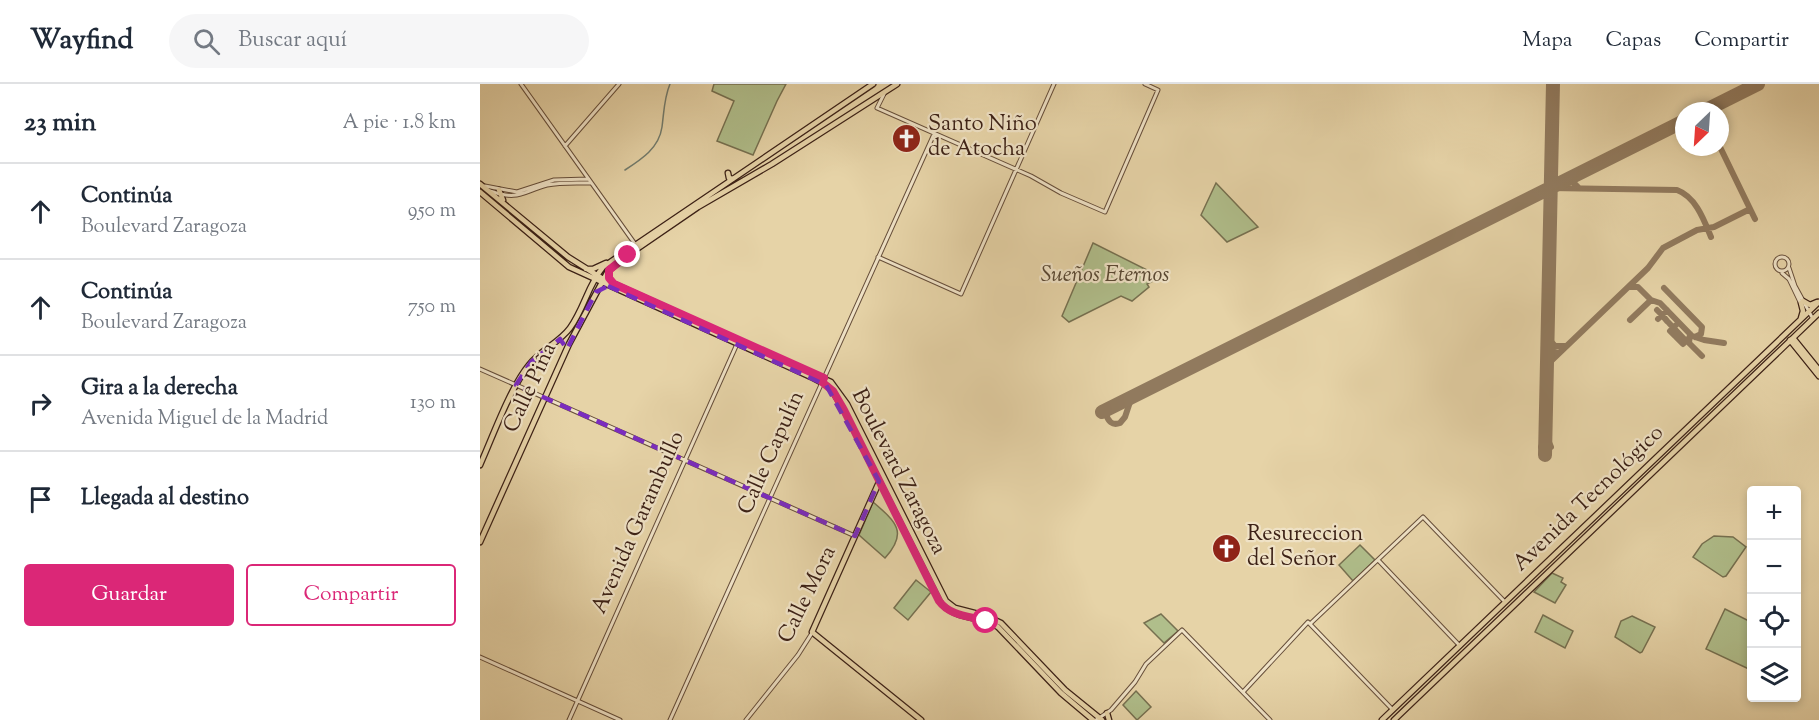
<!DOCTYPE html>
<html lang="es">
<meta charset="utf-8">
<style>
:root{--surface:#fff;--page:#f6f6f7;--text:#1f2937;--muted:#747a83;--line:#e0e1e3;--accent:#db2777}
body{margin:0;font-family:"Sorts Mill Goudy",serif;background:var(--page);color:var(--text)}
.controls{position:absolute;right:18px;bottom:18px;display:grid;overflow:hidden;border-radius:6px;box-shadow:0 3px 9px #0003}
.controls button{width:54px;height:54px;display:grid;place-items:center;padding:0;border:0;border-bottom:2px solid var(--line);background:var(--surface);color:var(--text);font:30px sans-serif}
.compass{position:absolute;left:1195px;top:18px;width:54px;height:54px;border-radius:50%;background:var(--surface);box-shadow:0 3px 9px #0003;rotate:205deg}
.stop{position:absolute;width:18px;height:18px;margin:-14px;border:4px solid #db2777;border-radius:50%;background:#fff}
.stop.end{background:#db2777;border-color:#fff;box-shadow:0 2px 6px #0008}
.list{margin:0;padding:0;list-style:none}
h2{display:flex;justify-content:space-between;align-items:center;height:78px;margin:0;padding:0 24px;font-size:26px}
h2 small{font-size:20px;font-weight:400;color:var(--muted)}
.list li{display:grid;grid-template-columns:39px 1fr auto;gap:18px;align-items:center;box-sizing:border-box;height:96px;padding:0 24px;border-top:2px solid var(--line)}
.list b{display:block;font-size:22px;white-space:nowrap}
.list p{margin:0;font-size:20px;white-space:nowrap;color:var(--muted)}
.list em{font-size:20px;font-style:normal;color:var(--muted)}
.actions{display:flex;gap:12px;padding:18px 24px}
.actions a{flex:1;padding:14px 0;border:2px solid var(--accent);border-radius:6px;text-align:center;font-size:21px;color:var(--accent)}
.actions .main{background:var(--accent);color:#fff}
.icon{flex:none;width:33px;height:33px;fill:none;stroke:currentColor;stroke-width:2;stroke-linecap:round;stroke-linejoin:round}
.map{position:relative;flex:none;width:1339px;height:636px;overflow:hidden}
header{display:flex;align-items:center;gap:36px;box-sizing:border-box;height:84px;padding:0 30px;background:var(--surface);border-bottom:2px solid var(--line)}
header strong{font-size:28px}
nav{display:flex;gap:33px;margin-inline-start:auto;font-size:21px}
.search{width:420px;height:54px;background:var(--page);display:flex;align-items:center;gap:15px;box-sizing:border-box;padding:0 21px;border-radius:33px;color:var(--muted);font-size:22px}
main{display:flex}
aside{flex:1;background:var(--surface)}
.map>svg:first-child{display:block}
.green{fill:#b0be8b;stroke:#767050;stroke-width:1.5}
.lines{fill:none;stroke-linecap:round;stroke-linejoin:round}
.stream{stroke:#727c6e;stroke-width:1.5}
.taxiway{stroke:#917a5e;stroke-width:6}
.runway{stroke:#917a5e;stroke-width:14}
.minor-casing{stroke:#664e3a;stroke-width:5}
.major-casing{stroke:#3c2116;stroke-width:7}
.minor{stroke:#efe2c6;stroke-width:3}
.major{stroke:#e6d3a7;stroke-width:4.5}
.route{stroke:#db2777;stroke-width:8}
.marked{fill:none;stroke:#7b2cbf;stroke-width:4.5;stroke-dasharray:12 8;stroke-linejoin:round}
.labels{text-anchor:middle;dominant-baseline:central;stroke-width:4.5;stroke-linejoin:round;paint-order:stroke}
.poi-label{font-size:22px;fill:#3c2116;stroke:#efe2c6;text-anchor:start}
.park-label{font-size:22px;font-style:italic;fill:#594833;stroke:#efe2c6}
.street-label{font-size:22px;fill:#3c2116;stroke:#efe2c6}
</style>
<header>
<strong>Wayfind</strong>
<div class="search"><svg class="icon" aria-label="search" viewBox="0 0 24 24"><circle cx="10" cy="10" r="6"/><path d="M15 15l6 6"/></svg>Buscar aquí</div>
<nav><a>Mapa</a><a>Capas</a><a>Compartir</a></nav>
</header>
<main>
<aside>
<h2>23 min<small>A pie · 1.8 km</small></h2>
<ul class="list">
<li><svg class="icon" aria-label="ahead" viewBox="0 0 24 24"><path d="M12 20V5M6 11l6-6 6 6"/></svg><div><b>Continúa</b><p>Boulevard Zaragoza</p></div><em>950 m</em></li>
<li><svg class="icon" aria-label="ahead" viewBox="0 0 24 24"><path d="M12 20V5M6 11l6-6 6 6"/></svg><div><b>Continúa</b><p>Boulevard Zaragoza</p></div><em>750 m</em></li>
<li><svg class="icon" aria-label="right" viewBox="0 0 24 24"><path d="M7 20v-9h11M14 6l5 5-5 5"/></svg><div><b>Gira a la derecha</b><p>Avenida Miguel de la Madrid</p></div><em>130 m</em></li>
<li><svg class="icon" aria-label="arrive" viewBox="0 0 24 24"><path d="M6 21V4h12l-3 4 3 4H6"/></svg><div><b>Llegada al destino</b></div></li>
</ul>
<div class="actions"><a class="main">Guardar</a><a>Compartir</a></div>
</aside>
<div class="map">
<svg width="1339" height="636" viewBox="0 0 1339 636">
<rect width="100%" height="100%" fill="#e6d3a7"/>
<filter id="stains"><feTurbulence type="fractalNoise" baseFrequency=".00333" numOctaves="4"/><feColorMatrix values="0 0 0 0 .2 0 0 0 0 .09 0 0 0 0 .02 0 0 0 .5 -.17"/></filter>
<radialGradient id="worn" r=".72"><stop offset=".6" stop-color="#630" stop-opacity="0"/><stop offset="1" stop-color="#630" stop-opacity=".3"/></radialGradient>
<!-- green -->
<path class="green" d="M 234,0 L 306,0 L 297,17 L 273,71 L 237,57 L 254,17 L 232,7 Z
M 736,99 L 778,143 L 747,158 L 721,131 Z
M 613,159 L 681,193 L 667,200 L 669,203 L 652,217 L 641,212 L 589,238 L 582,232 Z
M 393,418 C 415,437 429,448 405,474 L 379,451 Z
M 1234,452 L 1253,453 L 1266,463 L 1246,492 L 1243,493 L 1213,473 L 1222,460 Z
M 880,461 L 895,476 L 873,497 L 859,481 Z
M 1072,489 L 1083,494 L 1081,498 L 1086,501 L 1075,519 L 1054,508 Z
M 436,496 L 451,508 L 428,536 L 414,524 Z
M 1245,525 L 1271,538 L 1271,586 L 1226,565 Z
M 681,530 L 698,547 L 684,559 L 664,539 Z
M 1063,531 L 1093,547 L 1085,564 L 1055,548 Z
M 1152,532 L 1175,543 L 1162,568 L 1160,569 L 1135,553 L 1141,537 Z
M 656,607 L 671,623 L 657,636 L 643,621 Z"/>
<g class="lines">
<!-- stream -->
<path class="stream" d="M 145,86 C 162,75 179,64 182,43 C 184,28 184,14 190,0"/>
<!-- taxiway -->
<path class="taxiway" d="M 1226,27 L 1227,25
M 1240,63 L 1275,135
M 1071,93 L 1073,99 L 1078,99
M 1098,103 L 1092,97 L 1099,89
M 1070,104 L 1197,106 C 1216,113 1224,136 1231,153
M 1059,109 L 1066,108 L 1071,112 L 1076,102 L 1081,98
M 1149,203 L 1158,203 L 1171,216 L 1180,219 L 1212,252 L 1224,256 L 1244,259
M 1184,204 L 1222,243 L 1221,250 L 1215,253
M 1177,226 L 1182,231 L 1178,235
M 1187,226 L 1182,231 L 1187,237
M 1150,236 L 1171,216
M 1188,238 L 1206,257
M 1210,250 L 1209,259 L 1222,272
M 1195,252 L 1190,247 L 1196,241
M 1067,253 L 1075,262 L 1086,262
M 1196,253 L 1203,260 L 1208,255
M 1067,259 L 1070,267 L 1079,269
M 1067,287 L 1071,277 L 1168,184 L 1183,164 L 1217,146 L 1234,143 L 1270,125
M 629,324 L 626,330 C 628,337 632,342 640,339 L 645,333 L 652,312
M 1065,354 L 1061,363 L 1063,366 L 1066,367 L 1071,363 L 1065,349"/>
<!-- runway -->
<path class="runway" d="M 1224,27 L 1278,0
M 622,328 L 1204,37
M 1065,371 L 1073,0"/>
<defs>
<path id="minor" d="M 41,0 L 155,160
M 404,10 L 397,24 L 551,92 L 581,109 L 625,128 L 678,6 L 665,0
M 85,62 L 139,0
M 5,102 L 37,108 L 74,96 L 108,95
M 10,107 C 38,117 42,108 67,101 C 81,98 97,99 111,99
M1295 180a7 7 0 1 1 14 0a7 7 0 1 1-14 0Z
M 398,173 L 481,210 L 574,0
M 1309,184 L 1315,202 L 1333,235
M 1302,189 L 1309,195 L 1321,220
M 0,285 L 375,452
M 898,476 L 980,562
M 830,540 L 943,433 L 1025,518
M 0,573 L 140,636
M 763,608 L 828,538 L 912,625
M 89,636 L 257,260
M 190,636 L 454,50
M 266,636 L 318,571 L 332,549
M 616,636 L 631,626 L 655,598 L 666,580 L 702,546 L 790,636"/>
<path id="major" d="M 248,89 L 249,94 L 253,95
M 0,100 L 88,173 L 123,195 L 351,298 L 367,320 L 466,517 L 475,524 L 506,532 L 521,539 L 585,606 L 622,636
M 19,106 L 23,116
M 0,108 L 89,183 L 331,293 L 350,303 L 364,326 L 462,520 C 477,536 501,532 518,543 L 581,609 L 613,636
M 106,185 L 113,185 L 126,179
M 1323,217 L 1330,221 L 1337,218
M 1321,234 L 1323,227 L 1321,219
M 1313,254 L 1339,286
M 1310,256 L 1339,292
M 0,381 C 13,352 30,304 49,281 C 60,266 79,259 90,244 C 104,225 108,201 123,183 L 393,0
M 400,396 L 332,548 L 441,636
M 0,458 L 89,260 L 128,187 L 148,171 L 218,123 L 292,80 L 417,0
M 627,629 L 629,636
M 902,636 L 1339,218
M 914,636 L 1339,229"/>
</defs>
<!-- minor casing -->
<use href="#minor" class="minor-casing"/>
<!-- major casing -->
<use href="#major" class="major-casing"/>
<!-- minor -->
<use href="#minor" class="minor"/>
<!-- major -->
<use href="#major" class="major"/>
</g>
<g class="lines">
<!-- route -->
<path class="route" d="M 148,171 L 129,186 L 129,194 L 134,200 L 344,294 L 342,298 L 353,307 L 364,326 L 459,517 C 470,532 489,532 506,537"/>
</g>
<!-- marked area -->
<path class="marked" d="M 128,202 L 346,301 L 399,397 L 375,452 L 36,301 L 51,278 L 80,255 L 87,265 L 116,208 Z"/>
<!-- icons -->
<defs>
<symbol id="church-disc" viewBox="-11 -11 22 22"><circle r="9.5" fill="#8f2418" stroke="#efe2c6"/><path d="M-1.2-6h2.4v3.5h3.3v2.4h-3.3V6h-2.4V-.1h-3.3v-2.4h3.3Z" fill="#fff"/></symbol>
</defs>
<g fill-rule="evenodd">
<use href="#church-disc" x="410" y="38" width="33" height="33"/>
<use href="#church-disc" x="730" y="448" width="33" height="33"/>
</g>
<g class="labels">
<!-- poi labels -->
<g class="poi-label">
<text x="448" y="41">Santo Niño<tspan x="448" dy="25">de Atocha</tspan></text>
<text x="767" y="451">Resureccion<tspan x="767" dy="25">del Señor</tspan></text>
</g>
<!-- park labels -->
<g class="park-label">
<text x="625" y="192">Sueños Eternos</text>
</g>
<!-- street labels -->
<g class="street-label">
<text transform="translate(51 304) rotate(-65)">Calle Piña</text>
<text transform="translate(292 369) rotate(-66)">Calle Capulín</text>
<text transform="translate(418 388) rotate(63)">Boulevard Zaragoza</text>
<text transform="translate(1109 415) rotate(-44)">Avenida Tecnológico</text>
<text transform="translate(159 439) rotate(-66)">Avenida Garambullo</text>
<text transform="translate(328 511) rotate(-64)">Calle Mora</text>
</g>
</g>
<rect width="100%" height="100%" filter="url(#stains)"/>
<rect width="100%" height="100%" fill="url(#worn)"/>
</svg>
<div class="controls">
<button>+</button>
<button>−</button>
<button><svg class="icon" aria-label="locate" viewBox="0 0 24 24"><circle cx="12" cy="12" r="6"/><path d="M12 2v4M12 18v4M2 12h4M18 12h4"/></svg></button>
<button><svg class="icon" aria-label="layers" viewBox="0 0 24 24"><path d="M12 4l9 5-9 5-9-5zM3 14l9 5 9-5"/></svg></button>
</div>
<svg class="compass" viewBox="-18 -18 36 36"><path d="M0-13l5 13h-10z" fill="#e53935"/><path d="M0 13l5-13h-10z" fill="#747a83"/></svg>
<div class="stop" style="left:506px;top:537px"></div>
<div class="stop end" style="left:148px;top:171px"></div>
</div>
</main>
